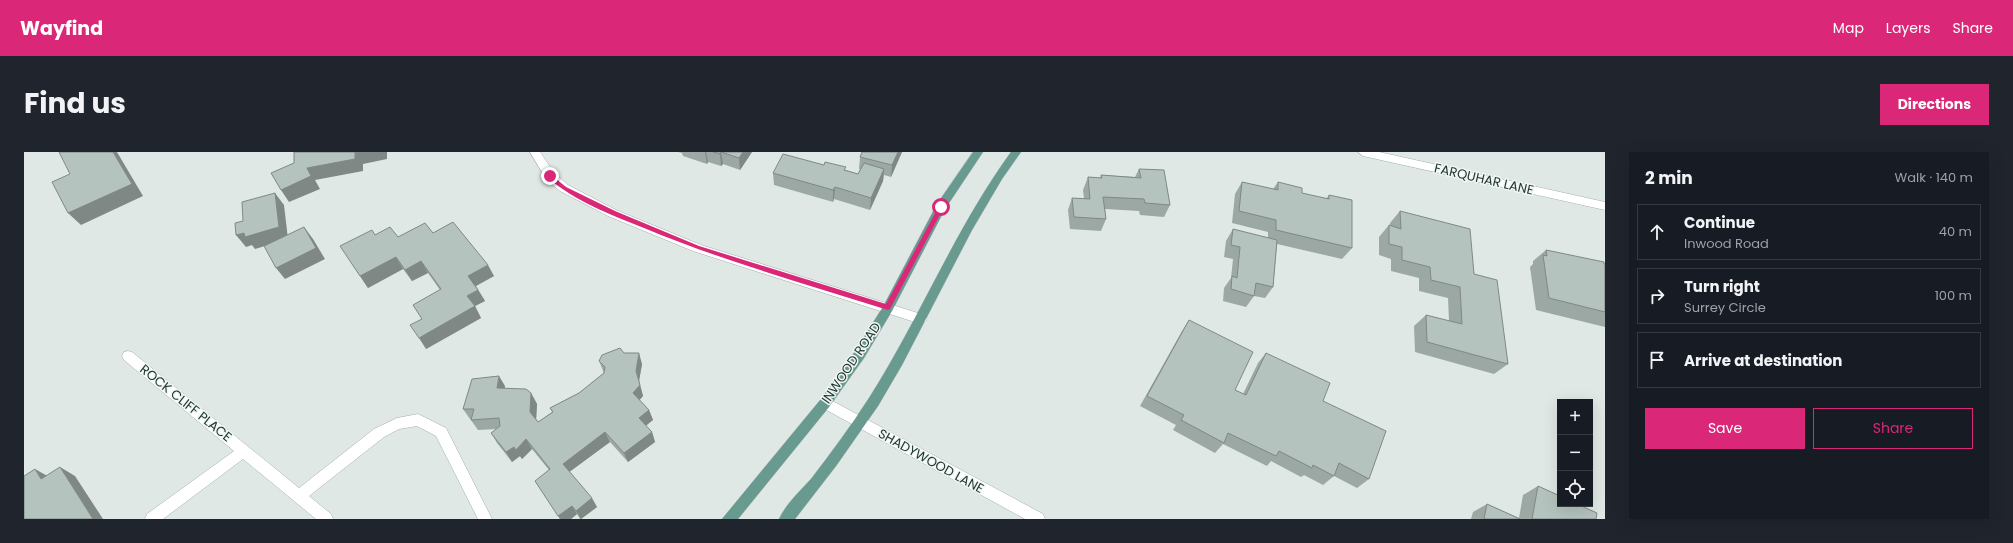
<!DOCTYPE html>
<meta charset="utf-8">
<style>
:root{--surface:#171b24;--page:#20242c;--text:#f1f3f6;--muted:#9ea1a6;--line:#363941;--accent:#db2777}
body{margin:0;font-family:Poppins,sans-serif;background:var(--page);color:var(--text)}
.controls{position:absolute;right:12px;bottom:12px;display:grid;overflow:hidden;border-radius:0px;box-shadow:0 4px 16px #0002}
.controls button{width:36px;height:36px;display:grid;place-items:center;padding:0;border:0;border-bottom:1px solid var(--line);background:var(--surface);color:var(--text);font:20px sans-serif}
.stop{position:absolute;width:12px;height:12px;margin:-9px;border:3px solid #db2777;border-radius:50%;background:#fff}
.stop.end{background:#db2777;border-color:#fff;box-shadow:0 1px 4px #0008}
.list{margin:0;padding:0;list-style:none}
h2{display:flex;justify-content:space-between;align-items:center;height:52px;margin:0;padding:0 16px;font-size:17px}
h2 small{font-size:13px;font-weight:400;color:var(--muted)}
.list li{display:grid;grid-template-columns:26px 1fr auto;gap:12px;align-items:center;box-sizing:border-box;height:56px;margin:0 8px 8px;padding:0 8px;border:1px solid var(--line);border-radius:0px}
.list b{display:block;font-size:15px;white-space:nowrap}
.list p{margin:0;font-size:13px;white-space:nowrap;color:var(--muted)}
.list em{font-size:13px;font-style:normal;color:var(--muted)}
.actions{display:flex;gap:8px;padding:12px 16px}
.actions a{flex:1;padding:9px 0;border:1px solid var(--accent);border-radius:0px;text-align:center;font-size:14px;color:var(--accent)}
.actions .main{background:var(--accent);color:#fff}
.icon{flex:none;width:22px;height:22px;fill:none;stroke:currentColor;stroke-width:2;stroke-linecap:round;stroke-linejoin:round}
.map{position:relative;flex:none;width:1581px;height:367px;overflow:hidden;border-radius:0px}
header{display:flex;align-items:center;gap:24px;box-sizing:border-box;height:56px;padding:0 20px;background:var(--accent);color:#fff}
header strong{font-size:19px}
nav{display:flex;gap:22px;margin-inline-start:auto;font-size:14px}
.intro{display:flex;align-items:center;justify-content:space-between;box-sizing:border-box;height:96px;padding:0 24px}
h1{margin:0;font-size:28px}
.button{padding:10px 18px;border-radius:0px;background:var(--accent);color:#fff;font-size:14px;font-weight:700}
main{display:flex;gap:24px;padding:0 24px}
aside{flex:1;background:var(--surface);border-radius:0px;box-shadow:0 4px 16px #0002}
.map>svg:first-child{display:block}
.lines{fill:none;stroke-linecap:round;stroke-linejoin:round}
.minor-casing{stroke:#a3afac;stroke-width:1}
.major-casing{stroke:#bdc3c2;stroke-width:1}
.minor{fill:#fff;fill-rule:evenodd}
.major{fill:#689a90;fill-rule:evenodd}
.wall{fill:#9ca8a3}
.shaded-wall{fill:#7f8885}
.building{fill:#b5c3be;stroke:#7f8885}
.route{fill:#db2777}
.labels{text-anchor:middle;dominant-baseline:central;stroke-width:3;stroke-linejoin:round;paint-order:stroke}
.street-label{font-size:13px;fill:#223732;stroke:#eff6f3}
</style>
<header>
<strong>Wayfind</strong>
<nav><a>Map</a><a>Layers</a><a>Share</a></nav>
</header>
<div class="intro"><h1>Find us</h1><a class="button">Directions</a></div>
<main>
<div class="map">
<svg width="1581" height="367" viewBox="0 0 1581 367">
<rect width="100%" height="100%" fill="#dfe8e5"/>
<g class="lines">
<defs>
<path id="minor" d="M 506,0 L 516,0 L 530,21 L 544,33 L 592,58 L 677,93 L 897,162 L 901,164 L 903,167 L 901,170 L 897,172 L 669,99 L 584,64 L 536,39 L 522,27 Z
M 1334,0 L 1355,0 L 1581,50 L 1581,58 L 1339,4 Z
M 104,199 L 108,200 L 275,336 L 350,277 L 373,266 L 394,262 L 422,276 L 468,367 L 454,367 L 412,284 L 393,274 L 375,277 L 360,285 L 285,344 L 307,362 L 309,367 L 292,367 L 219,307 L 139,367 L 121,367 L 123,362 L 210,299 L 100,208 L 98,204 L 100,200 Z
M 801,245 L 1019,362 L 1021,367 L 1001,367 L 797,255 L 795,251 L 797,247 Z"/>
<path id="major" d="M 949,0 L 959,0 L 921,57 L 868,159 L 840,206 L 805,255 L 714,367 L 698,367 L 797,247 L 832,198 L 860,153 L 913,52 Z
M 987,0 L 997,0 L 978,27 L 948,78 L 878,213 L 854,254 L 812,314 L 771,367 L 755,367 C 762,352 776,339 787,327 C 807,301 827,274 845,246 C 896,166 931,77 987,0 Z"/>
</defs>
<!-- minor casing -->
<use href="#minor" class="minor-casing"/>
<!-- major casing -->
<use href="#major" class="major-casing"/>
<!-- minor -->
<use href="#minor" class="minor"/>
<!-- major -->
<use href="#major" class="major"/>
</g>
<!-- wall -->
<path class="wall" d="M 654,0 L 728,0 L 716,18 L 699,12 L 697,14 L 684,10 L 683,12 L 659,4 L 658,1 Z
M 838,0 L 878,0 L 867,25 L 860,23 L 859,29 L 846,58 L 810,47 L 809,50 L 750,33 L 749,21 L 822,18 L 834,22 L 836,17 L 835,17 L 836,5 Z
M 1115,17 L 1146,53 L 1140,65 L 1116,63 L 1115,59 L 1081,57 L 1082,67 L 1077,79 L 1046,77 L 1044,58 L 1048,46 L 1060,47 L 1059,38 L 1064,25 L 1076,26 L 1077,23 L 1111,25 Z
M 1218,30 L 1249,37 L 1254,30 L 1278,41 L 1302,47 L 1305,43 L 1328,96 L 1318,107 L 1253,92 L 1249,135 L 1241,146 L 1230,144 L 1222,155 L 1199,149 L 1200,136 L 1207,126 L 1209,107 L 1200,105 L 1202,89 L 1209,77 L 1244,86 L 1244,80 L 1208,71 L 1211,42 Z
M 1376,59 L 1450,122 L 1484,212 L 1470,222 L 1391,200 L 1390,174 L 1402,163 L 1425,169 L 1424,146 L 1395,139 L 1395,126 L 1367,119 L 1367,107 L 1355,103 L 1355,85 L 1365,73 L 1366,74 L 1366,71 Z
M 409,81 L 470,124 L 452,134 L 461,149 L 451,154 L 457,166 L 402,197 L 398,167 L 416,138 L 404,121 L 388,129 L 379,117 L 344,136 L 336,124 L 351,83 L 374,85 Z
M 1522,98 L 1581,112 L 1581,175 L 1512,158 L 1506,115 L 1509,112 L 1509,109 Z
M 1165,168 L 1211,238 L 1219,242 L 1234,211 L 1242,201 L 1299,249 L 1345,327 L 1333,336 L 1310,324 L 1299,333 L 1280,323 L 1277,325 L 1247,309 L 1243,314 L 1199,292 L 1191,301 L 1149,278 L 1152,273 L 1116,254 L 1158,179 Z
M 600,201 L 618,212 L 615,229 L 619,244 L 615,248 L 625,258 L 629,268 L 622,274 L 628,280 L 631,290 L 604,310 L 586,290 L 545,320 L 573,355 L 557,367 L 556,367 L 553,362 L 547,367 L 536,367 L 525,318 L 508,297 L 498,307 L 496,304 L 488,310 L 473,291 L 467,281 L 473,277 L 454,278 L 447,268 L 448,267 L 446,267 L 439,257 L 481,234 L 481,236 L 507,241 L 513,252 L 512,267 L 514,270 L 528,260 L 526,256 L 555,241 L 580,221 L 575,209 Z
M 1514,334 L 1572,367 L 1447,367 L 1449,360 L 1463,352 L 1495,366 L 1499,343 Z"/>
<!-- shaded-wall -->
<path class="shaded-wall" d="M 89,0 L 93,0 L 119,44 L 57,73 L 44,61 Z
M 331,0 L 363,0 L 363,7 L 339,12 L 339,19 L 291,28 L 296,37 L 265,50 L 257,38 L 283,16 Z
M 681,0 L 682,0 L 684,10 L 683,12 Z
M 697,0 L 699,12 L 697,14 L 696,2 Z
M 719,0 L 728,0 L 716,18 L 715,6 Z
M 874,0 L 878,0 L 867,25 L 868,13 Z
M 860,17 L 859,29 L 846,58 L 847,46 Z
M 811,35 L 810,47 L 809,50 L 809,38 Z
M 251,41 L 260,53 L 264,87 L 231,97 L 228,93 L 222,95 L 212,83 L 220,81 Z
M 280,75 L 289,87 L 301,107 L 261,127 L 252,116 Z
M 372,105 L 379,117 L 344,136 L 336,124 Z
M 397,109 L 404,121 L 388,129 L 381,118 Z
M 464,113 L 470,124 L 450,135 L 444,124 Z
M 454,138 L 461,149 L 449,155 L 443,144 Z
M 451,154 L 457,166 L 402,197 L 395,186 Z
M 615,201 L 618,212 L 615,229 L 619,244 L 613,251 L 609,241 L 612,219 Z
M 475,224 L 481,234 L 479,246 L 473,236 Z
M 507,241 L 513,252 L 512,270 L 506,260 Z
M 625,258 L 629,268 L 618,276 L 615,266 Z
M 581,280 L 586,290 L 544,321 L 539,312 Z
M 628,280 L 631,290 L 604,310 L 600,301 Z
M 502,287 L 508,297 L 498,307 L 492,298 Z
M 490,295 L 496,304 L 488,310 L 482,300 Z
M 36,315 L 51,324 L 79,367 L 69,367 Z
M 11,317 L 27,326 L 17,327 Z
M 568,346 L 573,355 L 557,367 L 552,359 Z
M 548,354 L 553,362 L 547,367 L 536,367 L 534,364 Z"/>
<!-- building -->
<path class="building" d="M 35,0 L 89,0 L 108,32 L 44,61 L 28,30 L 46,22 Z
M 270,0 L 331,0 L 331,7 L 283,16 L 287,24 L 257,38 L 247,21 L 270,11 Z
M 689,0 L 697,0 L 696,2 Z
M 697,0 L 719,0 L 715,6 Z
M 838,0 L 874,0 L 868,13 L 836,5 Z
M 759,2 L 800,13 L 801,10 L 822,15 L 820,18 L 834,22 L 840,11 L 860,17 L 847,46 L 811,35 L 809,38 L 749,21 Z
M 1115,17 L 1140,18 L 1146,53 L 1121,51 L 1120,47 L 1079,45 L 1082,67 L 1050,65 L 1048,46 L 1066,47 L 1064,25 L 1078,26 L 1077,23 L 1117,26 Z
M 1218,30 L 1254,38 L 1254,30 L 1278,36 L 1278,41 L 1305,47 L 1305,43 L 1328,48 L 1328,96 L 1252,78 L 1252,68 L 1215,59 Z
M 251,41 L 255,75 L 221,85 L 220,81 L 212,83 L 211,71 L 219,69 L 218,50 Z
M 1376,59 L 1446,77 L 1450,122 L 1473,128 L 1484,212 L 1403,190 L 1402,163 L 1438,172 L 1436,135 L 1407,128 L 1406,115 L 1378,108 L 1378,95 L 1365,92 L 1365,73 L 1377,77 Z
M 429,70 L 464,113 L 444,124 L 454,138 L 443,144 L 451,154 L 395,186 L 386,173 L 398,167 L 389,153 L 417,137 L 397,109 L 381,118 L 372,105 L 336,124 L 316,94 L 348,78 L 351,83 L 366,75 L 374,85 L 401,71 L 409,81 Z
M 280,75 L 292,96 L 252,116 L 240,94 Z
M 1209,77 L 1253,88 L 1249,135 L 1232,131 L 1230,144 L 1207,137 L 1208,124 L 1213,126 L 1216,95 L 1207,93 Z
M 1522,98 L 1580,110 L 1580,112 L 1581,112 L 1581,160 L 1525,146 L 1519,103 L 1523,104 Z
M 1165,168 L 1229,200 L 1211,238 L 1222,243 L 1242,201 L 1306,231 L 1299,249 L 1362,279 L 1345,327 L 1315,311 L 1310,324 L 1289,313 L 1288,316 L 1255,299 L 1252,304 L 1204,281 L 1200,291 L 1157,268 L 1160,263 L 1123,244 Z
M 596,196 L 600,201 L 615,201 L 612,219 L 616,233 L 609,241 L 625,258 L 615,266 L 628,280 L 600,301 L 581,280 L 539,312 L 568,346 L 552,359 L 548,354 L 534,364 L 511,329 L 526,317 L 502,287 L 492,298 L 490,295 L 482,300 L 467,281 L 476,274 L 475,266 L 447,268 L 450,257 L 439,257 L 448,227 L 475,224 L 473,236 L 502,237 L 507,241 L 506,260 L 514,270 L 529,260 L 526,256 L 555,241 L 580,221 L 581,215 L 575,209 L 578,203 Z
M 36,315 L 69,367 L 0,367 L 0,324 L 11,317 L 17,327 Z
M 1514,334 L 1536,344 L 1536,352 L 1553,352 L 1573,361 L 1572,367 L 1508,367 Z
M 1463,352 L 1496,367 L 1460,367 Z"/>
<!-- route -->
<path class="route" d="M 526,22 L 542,35 L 591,59 L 675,94 L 862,152 L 915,54 L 920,55 L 866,157 L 864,158 C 782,132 699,109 620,76 C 587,63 551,49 524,26 L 523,24 Z"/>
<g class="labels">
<!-- street labels -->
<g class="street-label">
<text transform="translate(1460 27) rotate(13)">FARQUHAR LANE</text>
<text transform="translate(827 211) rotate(-56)">INWOOD ROAD</text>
<text transform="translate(162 251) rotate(39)">ROCK CLIFF PLACE</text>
<text transform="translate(907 309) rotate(29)">SHADYWOOD LANE</text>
</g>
</g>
</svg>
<div class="controls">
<button>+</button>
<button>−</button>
<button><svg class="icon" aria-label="locate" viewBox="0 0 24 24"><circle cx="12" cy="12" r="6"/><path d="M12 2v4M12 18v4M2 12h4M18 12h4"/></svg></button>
</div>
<div class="stop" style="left:917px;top:55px"></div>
<div class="stop end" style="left:526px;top:24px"></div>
</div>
<aside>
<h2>2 min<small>Walk · 140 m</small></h2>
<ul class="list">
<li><svg class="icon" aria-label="ahead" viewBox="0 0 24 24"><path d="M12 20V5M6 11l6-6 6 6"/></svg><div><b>Continue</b><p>Inwood Road</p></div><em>40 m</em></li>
<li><svg class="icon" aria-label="right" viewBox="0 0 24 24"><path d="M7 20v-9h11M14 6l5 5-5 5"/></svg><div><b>Turn right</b><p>Surrey Circle</p></div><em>100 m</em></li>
<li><svg class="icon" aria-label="arrive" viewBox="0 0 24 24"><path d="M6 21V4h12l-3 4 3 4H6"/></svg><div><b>Arrive at destination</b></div></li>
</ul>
<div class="actions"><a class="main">Save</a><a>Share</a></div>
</aside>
</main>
